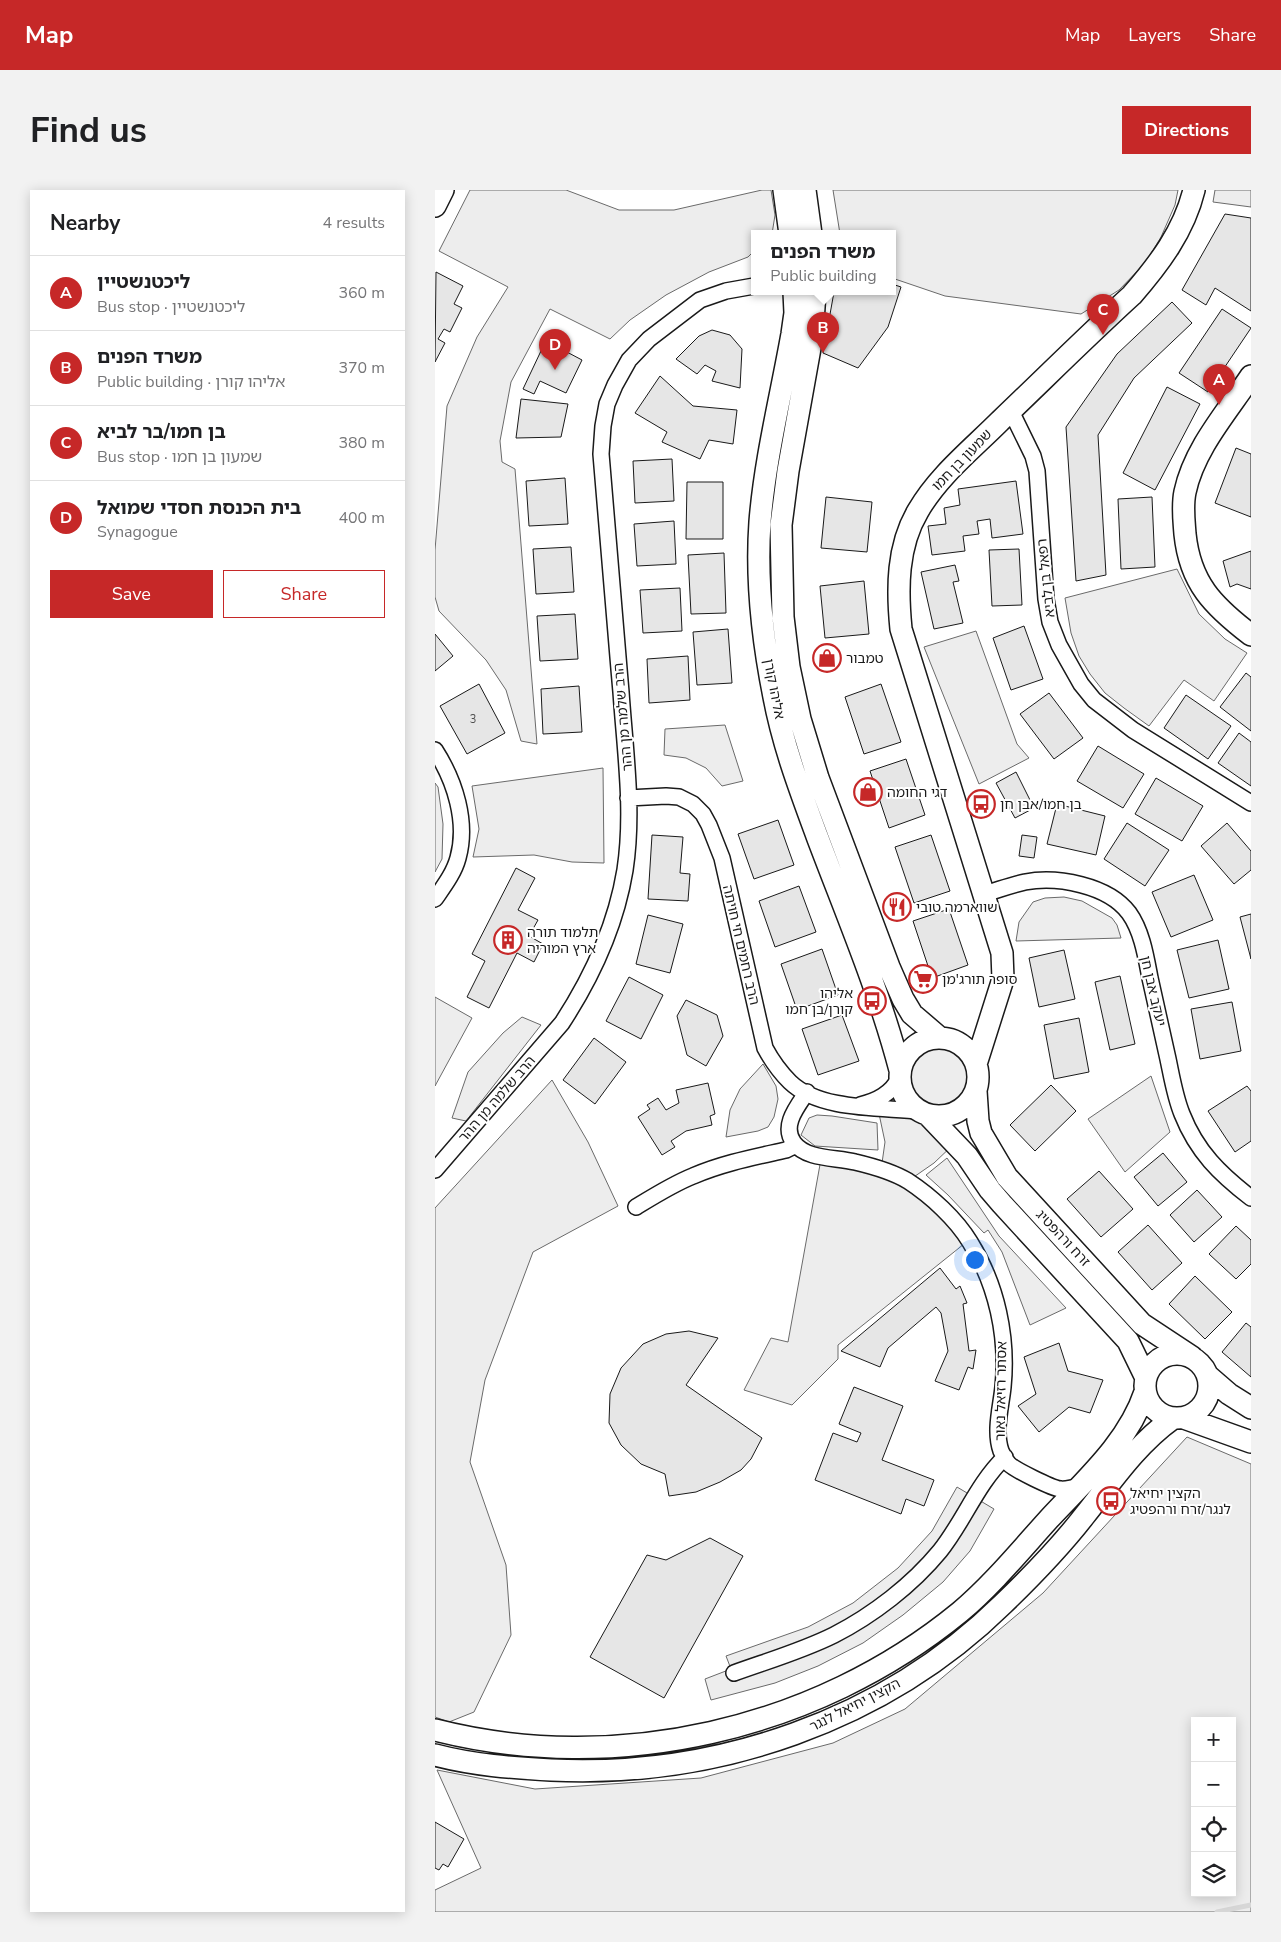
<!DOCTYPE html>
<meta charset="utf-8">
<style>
:root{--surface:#fff;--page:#f2f2f2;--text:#202124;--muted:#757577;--line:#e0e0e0;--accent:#c62828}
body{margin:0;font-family:"Nunito Sans","Noto Sans Hebrew",sans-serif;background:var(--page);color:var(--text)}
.controls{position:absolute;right:15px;bottom:15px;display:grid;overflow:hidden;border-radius:0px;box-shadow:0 2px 12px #0003}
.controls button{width:45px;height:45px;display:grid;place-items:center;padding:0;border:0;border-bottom:1px solid var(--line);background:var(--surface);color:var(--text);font:25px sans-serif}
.you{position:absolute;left:539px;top:1069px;width:18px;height:18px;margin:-12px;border:4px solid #fff;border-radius:50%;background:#1a73e8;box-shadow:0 0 0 8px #1a73e833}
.badge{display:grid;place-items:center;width:32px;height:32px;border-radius:50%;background:var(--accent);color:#fff;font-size:16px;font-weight:700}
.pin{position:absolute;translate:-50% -41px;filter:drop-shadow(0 1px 2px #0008)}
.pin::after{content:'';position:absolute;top:26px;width:18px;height:15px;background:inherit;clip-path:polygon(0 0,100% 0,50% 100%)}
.popup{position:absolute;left:316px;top:40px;width:145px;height:65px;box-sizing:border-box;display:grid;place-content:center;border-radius:0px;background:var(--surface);filter:drop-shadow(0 1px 4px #0005);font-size:16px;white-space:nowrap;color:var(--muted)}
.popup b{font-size:19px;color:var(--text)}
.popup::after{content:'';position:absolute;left:50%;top:100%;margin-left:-10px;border:10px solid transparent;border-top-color:var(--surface)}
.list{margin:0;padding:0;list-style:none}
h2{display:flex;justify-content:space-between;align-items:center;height:65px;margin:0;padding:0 20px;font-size:21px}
h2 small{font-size:16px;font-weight:400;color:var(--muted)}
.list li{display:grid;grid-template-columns:32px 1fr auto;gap:15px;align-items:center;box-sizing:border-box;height:75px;padding:0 20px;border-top:1px solid var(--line)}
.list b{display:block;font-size:19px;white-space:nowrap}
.list p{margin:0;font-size:16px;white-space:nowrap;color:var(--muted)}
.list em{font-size:16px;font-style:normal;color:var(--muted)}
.actions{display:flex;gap:10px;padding:15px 20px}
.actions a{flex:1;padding:11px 0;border:1px solid var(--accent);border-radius:0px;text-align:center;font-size:18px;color:var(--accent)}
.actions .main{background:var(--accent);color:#fff}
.icon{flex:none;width:28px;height:28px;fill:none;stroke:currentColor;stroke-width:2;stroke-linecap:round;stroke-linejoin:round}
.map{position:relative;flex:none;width:816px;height:1722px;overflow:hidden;border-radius:0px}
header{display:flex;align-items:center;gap:30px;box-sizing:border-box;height:70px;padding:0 25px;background:var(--accent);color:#fff}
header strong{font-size:24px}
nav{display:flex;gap:28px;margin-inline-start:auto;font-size:18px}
.intro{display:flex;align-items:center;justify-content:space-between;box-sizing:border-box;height:120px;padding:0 30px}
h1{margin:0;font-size:35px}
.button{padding:12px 22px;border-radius:0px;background:var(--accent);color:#fff;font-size:18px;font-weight:700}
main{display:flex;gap:30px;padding:0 30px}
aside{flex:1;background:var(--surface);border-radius:0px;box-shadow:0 2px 12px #0003}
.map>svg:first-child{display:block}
.built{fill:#ededed;stroke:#6a6a6a;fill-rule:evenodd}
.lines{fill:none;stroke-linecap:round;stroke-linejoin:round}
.stream{stroke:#d7d7d7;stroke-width:5}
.building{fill:#e6e6e6;stroke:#1a1a1a}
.street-casing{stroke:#1a1a1a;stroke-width:18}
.secondary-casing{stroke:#1a1a1a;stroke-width:24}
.street{stroke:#fff;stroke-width:15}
.secondary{stroke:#fff;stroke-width:21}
.labels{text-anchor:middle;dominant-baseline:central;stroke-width:4;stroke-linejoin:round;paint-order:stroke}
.number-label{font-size:11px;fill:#4d4d4d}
.street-label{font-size:14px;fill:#1a1a1a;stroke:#fff}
.poi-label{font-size:14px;fill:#1a1a1a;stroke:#fff;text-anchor:start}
</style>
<header>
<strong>Map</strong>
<nav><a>Map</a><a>Layers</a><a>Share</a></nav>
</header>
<div class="intro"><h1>Find us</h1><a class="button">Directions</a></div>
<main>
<aside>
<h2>Nearby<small>4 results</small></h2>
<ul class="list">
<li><span class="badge">A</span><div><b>ליכטנשטיין</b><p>Bus stop · ליכטנשטיין</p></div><em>360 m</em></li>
<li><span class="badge">B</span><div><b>משרד הפנים</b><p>Public building · אליהו קורן</p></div><em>370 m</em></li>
<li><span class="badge">C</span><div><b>בן חמו/בר לביא</b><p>Bus stop · שמעון בן חמו</p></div><em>380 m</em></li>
<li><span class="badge">D</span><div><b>בית הכנסת חסדי שמואל</b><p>Synagogue</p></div><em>400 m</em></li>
</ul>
<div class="actions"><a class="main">Save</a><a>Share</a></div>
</aside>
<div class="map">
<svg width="816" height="1722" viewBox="0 0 816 1722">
<rect width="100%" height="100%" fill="#fff"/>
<!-- built -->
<path class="built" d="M 35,0 L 131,0 L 184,20 L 239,20 L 327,0 L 336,0 L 340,25 L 337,44 L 319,44 L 319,61 L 313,67 L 274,82 L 231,105 L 195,130 L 175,149 L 115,119 L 76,192 L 65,251 L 67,272 L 80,279 L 102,554 L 86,551 L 71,500 L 51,470 L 4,421 L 0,407 L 0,360 L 12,216 L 42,147 L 73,97 L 4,61 Z
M 398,0 L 743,0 L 740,15 L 726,47 L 711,72 L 684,100 L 646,124 L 510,106 L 457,88 L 457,44 L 405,44 Z
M 780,0 L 816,0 L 816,17 L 778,12 Z
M 742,379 L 764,424 L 790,449 L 812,463 L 779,511 L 749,490 L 714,536 L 689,518 L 670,503 L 655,484 L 644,466 L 636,443 L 630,408 Z
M 541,441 L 582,554 L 594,568 L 544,594 L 489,457 Z
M 290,535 L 308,591 L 287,596 L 271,578 L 251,568 L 229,565 L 230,539 Z
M 168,578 L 169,673 L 137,672 L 99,665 L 38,667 L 44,639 L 37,596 Z
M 0,593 L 3,597 L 8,634 L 7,669 L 0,682 Z
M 629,707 L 647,711 L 677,728 L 682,735 L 686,748 L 581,751 L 584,732 L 598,712 L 610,708 Z
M 0,807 L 37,828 L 0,896 Z
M 87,827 L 106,835 L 31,931 L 17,928 L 33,882 L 68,843 Z
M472 887a32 32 0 1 1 64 0a32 32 0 1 1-64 0Z
M 328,874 L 341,896 L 343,909 L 339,927 L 333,937 L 323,941 L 291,947 L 295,920 L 305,899 Z
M 716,886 L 735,942 L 690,982 L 653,929 Z
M 117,890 L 153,952 L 183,1016 L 98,1062 L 50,1190 L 35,1272 L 71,1375 L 76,1445 L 39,1522 L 14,1532 L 0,1527 L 0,1018 Z
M 443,919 L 484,921 L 520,953 L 499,973 L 473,991 L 534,1050 L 403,1155 L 403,1169 L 357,1215 L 309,1200 L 336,1148 L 353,1152 L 386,969 L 446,980 L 450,952 Z
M 382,925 L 397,926 L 442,933 L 443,960 L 380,956 L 366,945 L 374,928 Z
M 512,968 L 564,1046 L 631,1118 L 595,1135 L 567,1062 L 553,1040 L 549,1043 L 513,1005 L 491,985 Z
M 752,1247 L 816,1274 L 816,1722 L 0,1722 L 0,1700 L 46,1678 L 2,1580 L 100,1599 L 266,1588 L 398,1553 L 470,1519 L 608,1403 ZM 760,1531 L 797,1531 L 797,1703 L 760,1703 Z
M 522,1297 L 559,1319 L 535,1361 L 508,1392 L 468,1425 L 428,1453 L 383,1476 L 340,1493 L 276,1510 L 270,1489 L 296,1479 L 291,1466 L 373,1437 L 418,1413 L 463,1378 L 497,1341 Z"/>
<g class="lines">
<!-- stream -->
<path class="stream" d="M 782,1722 L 816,1715"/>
</g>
<!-- building -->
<path class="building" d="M 790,24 L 816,28 L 816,121 L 780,98 L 771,115 L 747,100 Z
M 1,82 L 28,96 L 19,114 L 27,118 L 15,142 L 9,139 L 3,149 L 10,153 L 0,172 Z
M 457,94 L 466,97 L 453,137 L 423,178 L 388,163 L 399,102 L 457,102 Z
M 737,112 L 757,133 L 699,188 L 663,245 L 671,385 L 641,391 L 631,237 L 682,164 Z
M 787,119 L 816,138 L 773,202 L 744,183 Z
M 277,140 L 295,145 L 307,159 L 305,198 L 277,191 L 281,181 L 270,175 L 262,184 L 241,169 L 264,146 Z
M 114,144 L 133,153 L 130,161 L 147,170 L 131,203 L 105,191 L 99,204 L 88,199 Z
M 225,186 L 258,216 L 302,220 L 298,254 L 274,250 L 265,269 L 227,252 L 232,242 L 200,223 Z
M 732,197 L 765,214 L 720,300 L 688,283 Z
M 86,209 L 133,214 L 126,247 L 81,248 Z
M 801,258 L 816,264 L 816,327 L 780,313 Z
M 237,269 L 239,311 L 200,313 L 198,271 Z
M 130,288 L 133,334 L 94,336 L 91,291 Z
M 581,291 L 588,344 L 557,348 L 555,329 L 542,331 L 544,344 L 528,346 L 530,361 L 497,365 L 493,336 L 511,334 L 509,318 L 525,315 L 523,299 Z
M 252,292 L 288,292 L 288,349 L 251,349 Z
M 391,307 L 437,312 L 432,362 L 386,358 Z
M 717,307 L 720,377 L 686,379 L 683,309 Z
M 239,331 L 241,374 L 202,376 L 199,334 Z
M 136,357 L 139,402 L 101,404 L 98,359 Z
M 584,359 L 587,415 L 557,416 L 554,360 Z
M 816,361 L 816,399 L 802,394 L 795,397 L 788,371 Z
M 289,363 L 291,423 L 256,424 L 253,365 Z
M 520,375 L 524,391 L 518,392 L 528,433 L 499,439 L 486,382 Z
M 429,391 L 434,444 L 390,448 L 385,396 Z
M 245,398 L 247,441 L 208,443 L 205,400 Z
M 140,424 L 143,469 L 105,471 L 102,426 Z
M 589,436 L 608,489 L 576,500 L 558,448 Z
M 293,439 L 297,493 L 262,495 L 258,442 Z
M 0,444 L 18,466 L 0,481 Z
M 253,466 L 255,510 L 214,513 L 212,469 Z
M 811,483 L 816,487 L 816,541 L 785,517 Z
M 44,494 L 70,543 L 32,564 L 5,516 Z
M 446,494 L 466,552 L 429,564 L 410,507 Z
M 144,496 L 147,542 L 108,544 L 106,499 Z
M 614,503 L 648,548 L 619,569 L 585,524 Z
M 751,505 L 796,536 L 773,569 L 729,538 Z
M 804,543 L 816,552 L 816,596 L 783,573 Z
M 663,556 L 709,584 L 688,618 L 642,591 Z
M 471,569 L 490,625 L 454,638 L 435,581 Z
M 581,582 L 599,618 L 580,628 L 561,593 Z
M 721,588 L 768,616 L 747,651 L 700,624 Z
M 622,614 L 670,626 L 661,665 L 612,654 Z
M 343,630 L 359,675 L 319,689 L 303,644 Z
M 692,633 L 734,660 L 710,696 L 669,669 Z
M 792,633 L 816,661 L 816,680 L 799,694 L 766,656 Z
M 217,645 L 248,647 L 245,683 L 255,684 L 253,711 L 213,709 Z
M 496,645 L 515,701 L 479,713 L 460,657 Z
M 587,645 L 602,647 L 599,668 L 584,666 Z
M 81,678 L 100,688 L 83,720 L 103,730 L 94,746 L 108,754 L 99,772 L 82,763 L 54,818 L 32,807 L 50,771 L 37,764 Z
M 759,685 L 778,730 L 736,747 L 717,702 Z
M 364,696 L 381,742 L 340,757 L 324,711 Z
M 514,719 L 533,775 L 497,788 L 478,731 Z
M 816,724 L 816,769 L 805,727 Z
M 213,725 L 248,734 L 235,783 L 201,774 Z
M 783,750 L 794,799 L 754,808 L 742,760 Z
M 387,759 L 403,805 L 362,820 L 346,774 Z
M 629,760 L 640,809 L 604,817 L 594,768 Z
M 685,786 L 700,854 L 675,860 L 660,792 Z
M 194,787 L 228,805 L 206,849 L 171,831 Z
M 251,810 L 282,825 L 288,846 L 271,876 L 252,865 L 242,826 Z
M 797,812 L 806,861 L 765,869 L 756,819 Z
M 407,825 L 424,871 L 383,885 L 367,839 Z
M 644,828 L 654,882 L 619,889 L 609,835 Z
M 159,848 L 191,872 L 160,914 L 128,890 Z
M 273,893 L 280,924 L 275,926 L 277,935 L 251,941 L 236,951 L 240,957 L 227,965 L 203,927 L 215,919 L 212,915 L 223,908 L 231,920 L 244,913 L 241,900 Z
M 616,895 L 641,921 L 600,961 L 575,935 Z
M 812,896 L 816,901 L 816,951 L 800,962 L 773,921 Z
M 728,963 L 752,992 L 723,1016 L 699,987 Z
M 664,981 L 698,1019 L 666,1047 L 632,1009 Z
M 762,1000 L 787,1027 L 759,1052 L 735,1025 Z
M 713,1035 L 747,1073 L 717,1100 L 683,1062 Z
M 801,1036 L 816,1050 L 816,1074 L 801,1089 L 774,1064 Z
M 505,1078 L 521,1099 L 525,1096 L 532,1113 L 528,1114 L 534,1161 L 541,1160 L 538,1179 L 533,1177 L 524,1200 L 500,1191 L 513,1161 L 506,1123 L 501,1117 L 453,1158 L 445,1177 L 406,1161 Z
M 760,1086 L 797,1122 L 770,1149 L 734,1114 Z
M 811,1133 L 816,1137 L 816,1187 L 787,1162 Z
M 254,1141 L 283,1148 L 251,1195 L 327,1248 L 316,1269 L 306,1280 L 285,1292 L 261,1302 L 234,1306 L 230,1284 L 206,1274 L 186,1255 L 174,1233 L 175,1204 L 186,1178 L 208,1154 L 231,1144 Z
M 624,1153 L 633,1181 L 668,1190 L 655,1223 L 634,1217 L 604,1242 L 583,1216 L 601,1204 L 589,1167 Z
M 419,1197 L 468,1216 L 447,1270 L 499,1290 L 489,1316 L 471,1309 L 466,1324 L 380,1290 L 398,1243 L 422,1252 L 426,1243 L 404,1234 Z
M 275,1348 L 308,1366 L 229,1508 L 155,1467 L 212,1365 L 231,1370 Z
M 0,1632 L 29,1649 L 13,1677 L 8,1674 L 4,1680 L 0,1678 Z"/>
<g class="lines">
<defs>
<path id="street" d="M 576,221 L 598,266 L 602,281 L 611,409 L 615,432 L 624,455 L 646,494 L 659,510 L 698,540 L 816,613
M 0,560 C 20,591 33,632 23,668 C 19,683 9,696 0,709
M 193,608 L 231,606 L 244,607 L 258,614 L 268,624 L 274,635 L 287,668 L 330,858 C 337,871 345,882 355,892 C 385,921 446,917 484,921
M 549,704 C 563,700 576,695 590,692 C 622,686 673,695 694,723 C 707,741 711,767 715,788 C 721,815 727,842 733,869 C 737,888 740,907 747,924 C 762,962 785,984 816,1008
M 372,902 C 362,917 346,936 359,953 C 372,970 401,967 420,972 C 437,976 458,982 473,991 C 496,1006 521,1029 535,1052 C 562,1095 573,1147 568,1197 C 566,1217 559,1241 566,1261 C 568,1265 571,1271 574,1274 C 580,1280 617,1298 625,1299 C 631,1300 638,1297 644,1297
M 425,915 C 442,911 456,904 465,887
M 0,980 L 127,833 C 157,787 181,735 190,680 C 199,621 190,561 186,502 C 179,423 173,344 166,264 L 168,236 L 172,214 L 180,195 L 194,170 L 214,149 L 265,110 L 291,101 L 319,96
M 201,1017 C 219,1006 238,994 258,986 C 288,973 320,967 351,960 L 361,955
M 299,1483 C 332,1471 367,1461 399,1445 C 438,1425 477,1395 505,1361 C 529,1331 542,1294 570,1267"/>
<path id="secondary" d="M 349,0 L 355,44
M 370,0 L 376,44
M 0,16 L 8,0
M 359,102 L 360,123 L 357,144 C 346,206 330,269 325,332 C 321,388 328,452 339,507 C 348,555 365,600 382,646 C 411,723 444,800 465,880
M 380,102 L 377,147 L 353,281 L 346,335 L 348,427 L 354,477 L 365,529 L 383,588 L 454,777 L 468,809 L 477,824 L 505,848
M 816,186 C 792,222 759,259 750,302 C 747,316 749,330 750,344 C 755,393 778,416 816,445
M465 887a39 39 0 1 1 78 0a39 39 0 1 1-78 0Z
M 541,874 L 568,789 L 567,763 L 466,439 C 462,399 462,356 483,321 C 503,286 537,259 565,231 C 609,189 652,146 697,105 C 724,74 749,41 759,0
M 541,901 L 543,931 L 546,943 L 572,987 L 707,1134 L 757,1167
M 493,925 L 532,966 L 555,1000 L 567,1014 L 693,1151 L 711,1188
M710 1196a32 32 0 1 1 64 0a32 32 0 1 1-64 0Z
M 772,1185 L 794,1204 L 816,1218
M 749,1228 L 816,1252
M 0,1540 C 181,1586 381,1540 525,1422 C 557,1395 585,1361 613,1330 C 649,1291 693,1253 710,1202
M 0,1565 C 38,1575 77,1578 116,1580 C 281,1588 449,1531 568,1414 C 596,1387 626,1356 650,1325 C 677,1291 702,1254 737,1229"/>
</defs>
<!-- street casing -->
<use href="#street" class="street-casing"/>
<!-- secondary casing -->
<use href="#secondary" class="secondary-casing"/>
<!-- street -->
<use href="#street" class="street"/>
<!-- secondary -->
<use href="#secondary" class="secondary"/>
</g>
<!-- icons -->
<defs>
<symbol id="shop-ring" viewBox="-11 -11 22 22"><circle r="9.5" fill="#fff" stroke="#c62828" stroke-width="1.5"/><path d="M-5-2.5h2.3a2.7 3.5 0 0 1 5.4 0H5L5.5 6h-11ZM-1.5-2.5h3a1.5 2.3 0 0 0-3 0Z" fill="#c62828"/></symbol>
<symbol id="bus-ring" viewBox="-11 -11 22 22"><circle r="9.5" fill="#fff" stroke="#c62828" stroke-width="1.5"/><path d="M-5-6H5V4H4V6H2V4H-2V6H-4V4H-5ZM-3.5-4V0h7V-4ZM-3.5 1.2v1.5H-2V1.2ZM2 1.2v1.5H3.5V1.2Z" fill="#c62828"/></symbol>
<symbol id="restaurant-ring" viewBox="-11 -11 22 22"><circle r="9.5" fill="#fff" stroke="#c62828" stroke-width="1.5"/><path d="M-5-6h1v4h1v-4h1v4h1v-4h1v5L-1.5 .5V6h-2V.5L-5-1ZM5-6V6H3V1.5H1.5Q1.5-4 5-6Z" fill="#c62828"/></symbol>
<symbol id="building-ring" viewBox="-11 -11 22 22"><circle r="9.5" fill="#fff" stroke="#c62828" stroke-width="1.5"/><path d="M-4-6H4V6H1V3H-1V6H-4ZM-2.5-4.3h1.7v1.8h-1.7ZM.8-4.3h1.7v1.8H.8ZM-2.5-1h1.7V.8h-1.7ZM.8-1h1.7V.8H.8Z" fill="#c62828"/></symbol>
<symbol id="supermarket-ring" viewBox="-11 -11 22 22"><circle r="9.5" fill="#fff" stroke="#c62828" stroke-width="1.5"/><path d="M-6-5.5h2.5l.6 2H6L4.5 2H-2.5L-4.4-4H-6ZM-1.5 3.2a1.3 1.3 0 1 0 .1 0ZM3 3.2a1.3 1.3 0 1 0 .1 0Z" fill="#c62828"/></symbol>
</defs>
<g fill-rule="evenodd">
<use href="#shop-ring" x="376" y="452" width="32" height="32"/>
<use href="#shop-ring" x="417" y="586" width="32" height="32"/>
<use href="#bus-ring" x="530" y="598" width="32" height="32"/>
<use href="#restaurant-ring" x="446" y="701" width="32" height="32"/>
<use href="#building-ring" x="57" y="734" width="32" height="32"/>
<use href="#supermarket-ring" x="472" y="773" width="32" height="32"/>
<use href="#bus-ring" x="421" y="795" width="32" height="32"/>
<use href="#bus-ring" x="660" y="1295" width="32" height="32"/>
</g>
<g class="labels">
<!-- number labels -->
<g class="number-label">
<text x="38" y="529">3</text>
</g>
<!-- street labels -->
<g class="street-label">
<text transform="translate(527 270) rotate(-46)">שמעון בן חמו</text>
<text transform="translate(611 388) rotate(-96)">רפאל בן לביא</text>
<text transform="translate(339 499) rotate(79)">אליהו קורן</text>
<text transform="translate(188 527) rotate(-95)">הרב שלמה מן ההר</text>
<text transform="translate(306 755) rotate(77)">הרב רחמים חי חויתה</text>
<text transform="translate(718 801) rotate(77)">יעקב אבן חן</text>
<text transform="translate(62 909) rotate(-49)">הרב שלמה מן ההר</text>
<text transform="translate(628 1048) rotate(47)">זרח ורהפטיג</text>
<text transform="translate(566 1201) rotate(-89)">אסתר רזיאל נאור</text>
<text transform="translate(420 1515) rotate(-27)">הקצין יחיאל לנגר</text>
</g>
<!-- poi labels -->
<g class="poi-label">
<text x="411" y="468">טמבור</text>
<text x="452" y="602">דגי החומה</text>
<text x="565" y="614">בן חמו/אבן חן</text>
<text x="481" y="717">שווארמה טובי</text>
<text x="92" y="742">תלמוד תורה<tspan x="92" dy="16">ארץ המוריה</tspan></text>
<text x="507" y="789">סופר תורג'מן</text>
<text x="418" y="803" text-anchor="end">אליהו<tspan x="418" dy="16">קורן/בן חמו</tspan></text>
<text x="695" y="1303">הקצין יחיאל<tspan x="695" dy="16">לנגר/זרח ורהפטיג</tspan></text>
</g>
</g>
</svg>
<div class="controls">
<button>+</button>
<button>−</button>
<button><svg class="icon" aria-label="locate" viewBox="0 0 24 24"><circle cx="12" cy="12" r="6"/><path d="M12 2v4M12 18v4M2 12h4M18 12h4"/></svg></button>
<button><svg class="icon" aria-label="layers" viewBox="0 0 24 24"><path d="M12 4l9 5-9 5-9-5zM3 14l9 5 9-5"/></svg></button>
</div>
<div class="you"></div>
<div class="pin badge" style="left:784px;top:215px">A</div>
<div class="pin badge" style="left:388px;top:163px">B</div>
<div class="popup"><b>משרד הפנים</b>Public building</div>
<div class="pin badge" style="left:668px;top:145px">C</div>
<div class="pin badge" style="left:120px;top:180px">D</div>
</div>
</main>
